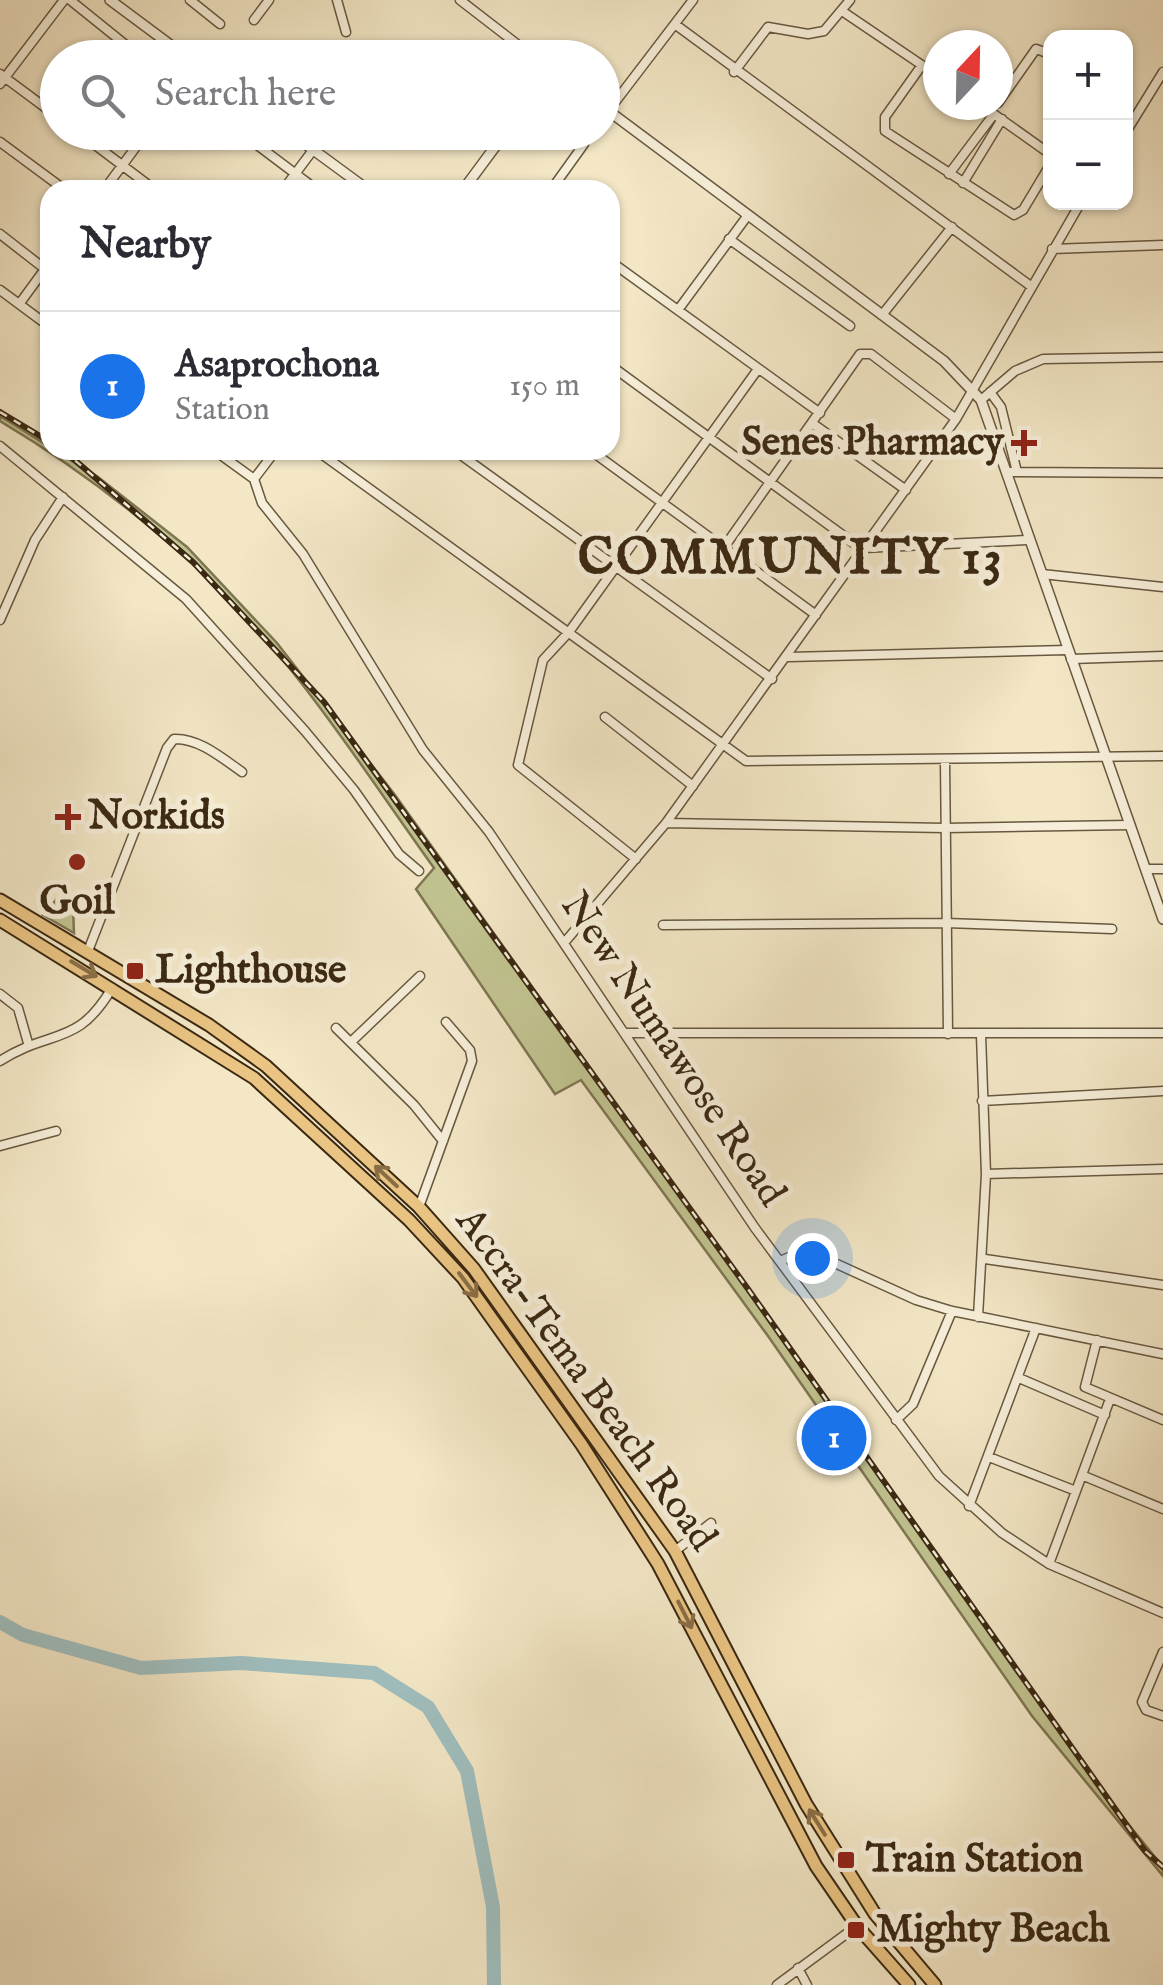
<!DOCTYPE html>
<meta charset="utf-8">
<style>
:root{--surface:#fff;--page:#f2f2f3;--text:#2b2b33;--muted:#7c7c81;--line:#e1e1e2;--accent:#1a73e8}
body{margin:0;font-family:"IM FELL English",serif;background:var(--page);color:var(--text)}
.controls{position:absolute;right:30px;top:30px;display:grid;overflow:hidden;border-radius:20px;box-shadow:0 2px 8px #0004}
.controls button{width:90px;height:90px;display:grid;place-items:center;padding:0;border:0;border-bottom:2px solid var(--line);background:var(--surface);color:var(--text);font:50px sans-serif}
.compass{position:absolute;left:923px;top:30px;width:90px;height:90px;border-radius:50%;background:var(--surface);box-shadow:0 2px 8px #0004;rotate:22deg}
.you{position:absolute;left:812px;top:1258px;width:35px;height:35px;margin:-25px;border:8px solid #fff;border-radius:50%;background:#1a73e8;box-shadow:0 0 0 15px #1a73e833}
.badge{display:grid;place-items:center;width:65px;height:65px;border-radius:50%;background:var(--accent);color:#fff;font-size:32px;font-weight:700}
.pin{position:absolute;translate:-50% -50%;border:5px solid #fff;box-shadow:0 2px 10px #0006}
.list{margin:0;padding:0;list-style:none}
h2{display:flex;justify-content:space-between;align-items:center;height:130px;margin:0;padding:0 40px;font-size:42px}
h2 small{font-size:32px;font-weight:400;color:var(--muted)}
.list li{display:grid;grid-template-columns:65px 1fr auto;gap:30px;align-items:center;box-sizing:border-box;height:150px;padding:0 40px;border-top:2px solid var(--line)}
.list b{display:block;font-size:38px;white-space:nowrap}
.list p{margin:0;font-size:32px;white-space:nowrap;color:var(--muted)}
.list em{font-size:32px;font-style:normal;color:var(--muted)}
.icon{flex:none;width:55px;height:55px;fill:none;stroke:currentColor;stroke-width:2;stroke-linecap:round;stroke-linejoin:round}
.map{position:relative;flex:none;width:1163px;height:1985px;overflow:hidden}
.search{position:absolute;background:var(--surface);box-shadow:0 2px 8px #0004;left:40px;top:40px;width:580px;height:110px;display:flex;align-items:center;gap:25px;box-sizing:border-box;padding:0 35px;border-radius:55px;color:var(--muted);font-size:38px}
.panel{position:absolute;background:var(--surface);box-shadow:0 2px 8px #0004;left:40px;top:180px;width:580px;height:280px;border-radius:30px}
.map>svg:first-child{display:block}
.green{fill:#c1c491;stroke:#7e7652;stroke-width:2.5}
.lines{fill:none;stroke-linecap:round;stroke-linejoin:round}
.river{stroke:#9fbebe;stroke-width:14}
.minor-casing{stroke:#68583f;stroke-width:11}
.tertiary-casing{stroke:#68583f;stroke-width:12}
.primary-casing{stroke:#3a2812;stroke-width:15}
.minor{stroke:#f7efda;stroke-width:8}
.tertiary{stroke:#f7efda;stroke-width:9}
.primary{stroke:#eac483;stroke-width:11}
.rail-casing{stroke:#3a2812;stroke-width:6}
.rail{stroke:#f7efda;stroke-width:2.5;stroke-dasharray:8;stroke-linecap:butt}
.oneway{stroke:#896e45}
.poi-dot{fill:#8f2418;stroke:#f7efda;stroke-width:4}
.labels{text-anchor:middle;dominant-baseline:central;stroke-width:10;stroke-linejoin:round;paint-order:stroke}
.poi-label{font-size:40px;font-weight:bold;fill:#3a2812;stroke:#f7efda;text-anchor:start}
.street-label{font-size:40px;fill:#3a2812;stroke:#f7efda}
.district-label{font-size:50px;font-weight:bold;letter-spacing:2.5px;fill:#3a2812;stroke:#f7efda}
</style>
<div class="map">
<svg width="1163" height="1985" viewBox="0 0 1163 1985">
<rect width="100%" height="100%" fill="#f3e7c6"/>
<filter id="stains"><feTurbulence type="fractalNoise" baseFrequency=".002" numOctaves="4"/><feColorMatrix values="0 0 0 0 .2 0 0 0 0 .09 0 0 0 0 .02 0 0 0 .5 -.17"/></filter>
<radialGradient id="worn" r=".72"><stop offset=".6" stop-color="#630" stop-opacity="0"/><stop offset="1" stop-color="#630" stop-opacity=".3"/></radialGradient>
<!-- green -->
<path class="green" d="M 0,416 L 98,477 L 187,547 L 277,643 L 395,795 L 937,1553 L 1095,1783 L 1163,1867 L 1163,1876 L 1032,1716 L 768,1336 L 581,1080 L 555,1094 L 416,889 L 434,868 C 362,768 293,657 202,573 C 140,515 72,464 0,421 Z
M 56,900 L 73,908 L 74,933 L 43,915 Z"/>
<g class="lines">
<!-- river -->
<path class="river" d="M 0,1622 L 23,1635 L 141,1668 L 241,1663 L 374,1673 L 428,1707 L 467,1771 L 493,1907 L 494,1985"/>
<defs>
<path id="minor" d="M 70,0 L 142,58
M 190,0 L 220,24
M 337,0 L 346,32
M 460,0 L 535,58
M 842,11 L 938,76
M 254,20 L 269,0
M 676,25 L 1032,287
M 922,65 L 885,117 L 885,131 L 1014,215 L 1023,210 L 1050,165
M 734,72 L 768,27 L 808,34 L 824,31 L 850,0
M 0,74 L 58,117
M 0,84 L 64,0
M 998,103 L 1036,49 L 1050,54
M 981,105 L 1050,154
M 609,110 L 693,0
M 78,132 L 155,190
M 240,132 L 317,190
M 1126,132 L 1163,72
M 0,142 L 65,190
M 949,174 L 994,114
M 963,183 L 1002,119
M 104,190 L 147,132
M 283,190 L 313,150
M 551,190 L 584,144
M 0,234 L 45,269
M 729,239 L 850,326
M 1052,249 L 1163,245
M 610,261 L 820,413
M 0,290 L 50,327
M 20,303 L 50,262
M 678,310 L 748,215
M 882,315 L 952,227
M 610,365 L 863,550
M 990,392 L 1001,407 L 1017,472
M 981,400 L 1015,371 L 1043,359 L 1163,357
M 812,423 L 906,490
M 0,446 L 186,599 L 305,731 L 354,790 L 399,854 L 419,871
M 214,450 L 254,479
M 316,450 L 746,761 L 1163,756
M 454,450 L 772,679
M 590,450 L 816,615
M 1007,472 L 1163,473
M 254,479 L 262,503 L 303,554 L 423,750 L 489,832 L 755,1228 L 939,1476 L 1002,1533 L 1049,1564 L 1163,1613
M 254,479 L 276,450
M 725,546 L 860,354 L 871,354 L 956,419
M 864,548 L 1027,540
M 1042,574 L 1163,587
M 0,620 L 35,540 L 63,497
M 789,657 L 1067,650
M 1071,659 L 1163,656
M 605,717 L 693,786
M 945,761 L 948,1034
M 666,823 L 945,828 L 1130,825
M 636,859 L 518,765 L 543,660 L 569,632 L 758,369
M 1146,869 L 1163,869
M 663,925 L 946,923 L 1112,929
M 564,943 L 666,823 L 956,419 L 1081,202
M 88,951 L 167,748 L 174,739 C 199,738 222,758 242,772
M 0,994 L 18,1008 L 28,1043
M 336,1028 L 414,1105 L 443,1141
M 624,1033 L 1163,1033
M 352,1041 L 420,976
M 0,1061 C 51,1028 77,1048 112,988
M 982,1101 L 1163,1091
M 0,1146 L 56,1131
M 986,1174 L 1163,1169
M 419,1207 L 472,1061 L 470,1050 L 446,1022
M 985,1259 L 1163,1285
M 780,1261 L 806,1250 L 916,1300 L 952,1311 L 1163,1354
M 978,1317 L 986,1174 L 981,1035
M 1097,1340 L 1085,1387 L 1163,1420
M 1019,1378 L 1105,1415
M 896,1420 L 913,1404 L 952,1311
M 989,1457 L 1076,1491
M 1084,1476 L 1163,1509
M 969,1506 L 1036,1328
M 675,1551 L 711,1523
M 1049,1564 L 1110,1399
M 1163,1652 L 1142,1702 L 1146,1710 L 1163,1716
M 798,1968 L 807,1985
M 777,1985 L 857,1926"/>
<path id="tertiary" d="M 110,0 L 188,58
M 602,106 L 944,361 L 981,400 L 1163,919
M 289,132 L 368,190
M 463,190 L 506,132"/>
<path id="primary" d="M 0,900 L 209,1025 L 266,1066 L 419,1207 L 474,1269 L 675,1551 L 806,1804 L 875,1914 L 935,1985
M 0,920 L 254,1078 L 409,1220 L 463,1278 L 582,1445 L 658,1564 L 816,1866 L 857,1926 L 909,1985"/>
</defs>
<!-- minor casing -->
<use href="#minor" class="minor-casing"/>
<!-- tertiary casing -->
<use href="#tertiary" class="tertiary-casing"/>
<!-- primary casing -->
<use href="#primary" class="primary-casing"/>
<!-- minor -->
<use href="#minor" class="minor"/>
<!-- tertiary -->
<use href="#tertiary" class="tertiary"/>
<!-- primary -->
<use href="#primary" class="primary"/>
<defs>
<path id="rail" d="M 0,412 L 50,442
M 63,450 L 193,562 L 324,702 L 748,1289 L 1145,1851 L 1163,1867"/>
</defs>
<!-- rail casing -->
<use href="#rail" class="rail-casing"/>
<!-- rail -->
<use href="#rail" class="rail"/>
</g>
<!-- one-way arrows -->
<defs><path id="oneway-shaft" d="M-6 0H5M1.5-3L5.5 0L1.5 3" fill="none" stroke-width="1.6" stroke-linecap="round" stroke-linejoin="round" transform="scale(2.5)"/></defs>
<g class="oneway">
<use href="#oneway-shaft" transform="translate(84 969) rotate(31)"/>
<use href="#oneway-shaft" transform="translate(386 1176) rotate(-137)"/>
<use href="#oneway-shaft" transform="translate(468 1285) rotate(53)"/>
<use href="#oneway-shaft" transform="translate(685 1615) rotate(63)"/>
<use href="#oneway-shaft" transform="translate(817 1822) rotate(-122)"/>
</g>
<!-- markers -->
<g class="poi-dot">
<path d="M1019 428h10v10h10v10h-10v10h-10v-10h-10v-10h10z"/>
<path d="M63 802h10v10h10v10h-10v10h-10v-10h-10v-10h10z"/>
<circle cx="77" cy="862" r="10"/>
<rect x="125" y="961" width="20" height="20" rx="5"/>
<rect x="836" y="1850" width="20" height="20" rx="5"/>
<rect x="846" y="1920" width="20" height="20" rx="5"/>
</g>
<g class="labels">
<!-- poi labels -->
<g class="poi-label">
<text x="1004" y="443" text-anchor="end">Senes Pharmacy</text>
<text x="88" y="817">Norkids</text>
<text x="77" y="902" text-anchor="middle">Goil</text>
<text x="155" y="971">Lighthouse</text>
<text x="866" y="1860">Train Station</text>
<text x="876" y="1930">Mighty Beach</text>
</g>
<!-- street labels -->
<g class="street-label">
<text transform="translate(672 1050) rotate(56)">New Numawose Road</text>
<text transform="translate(585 1380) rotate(54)">Accra-Tema Beach Road</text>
</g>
<!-- district labels -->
<g class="district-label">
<text x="791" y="559">COMMUNITY 13</text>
</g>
</g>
<rect width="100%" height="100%" filter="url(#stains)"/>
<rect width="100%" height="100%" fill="url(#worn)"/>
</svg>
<div class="controls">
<button>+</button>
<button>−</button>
</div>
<svg class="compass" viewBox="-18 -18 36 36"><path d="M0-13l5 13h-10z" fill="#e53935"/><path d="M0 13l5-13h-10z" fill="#7c7c81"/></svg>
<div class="you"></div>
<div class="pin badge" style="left:834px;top:1438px">1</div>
<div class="search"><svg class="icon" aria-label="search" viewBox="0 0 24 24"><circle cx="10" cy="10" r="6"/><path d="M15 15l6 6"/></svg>Search here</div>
<section class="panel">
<h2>Nearby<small></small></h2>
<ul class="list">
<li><span class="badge">1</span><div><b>Asaprochona</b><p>Station</p></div><em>150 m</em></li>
</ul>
</section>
</div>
